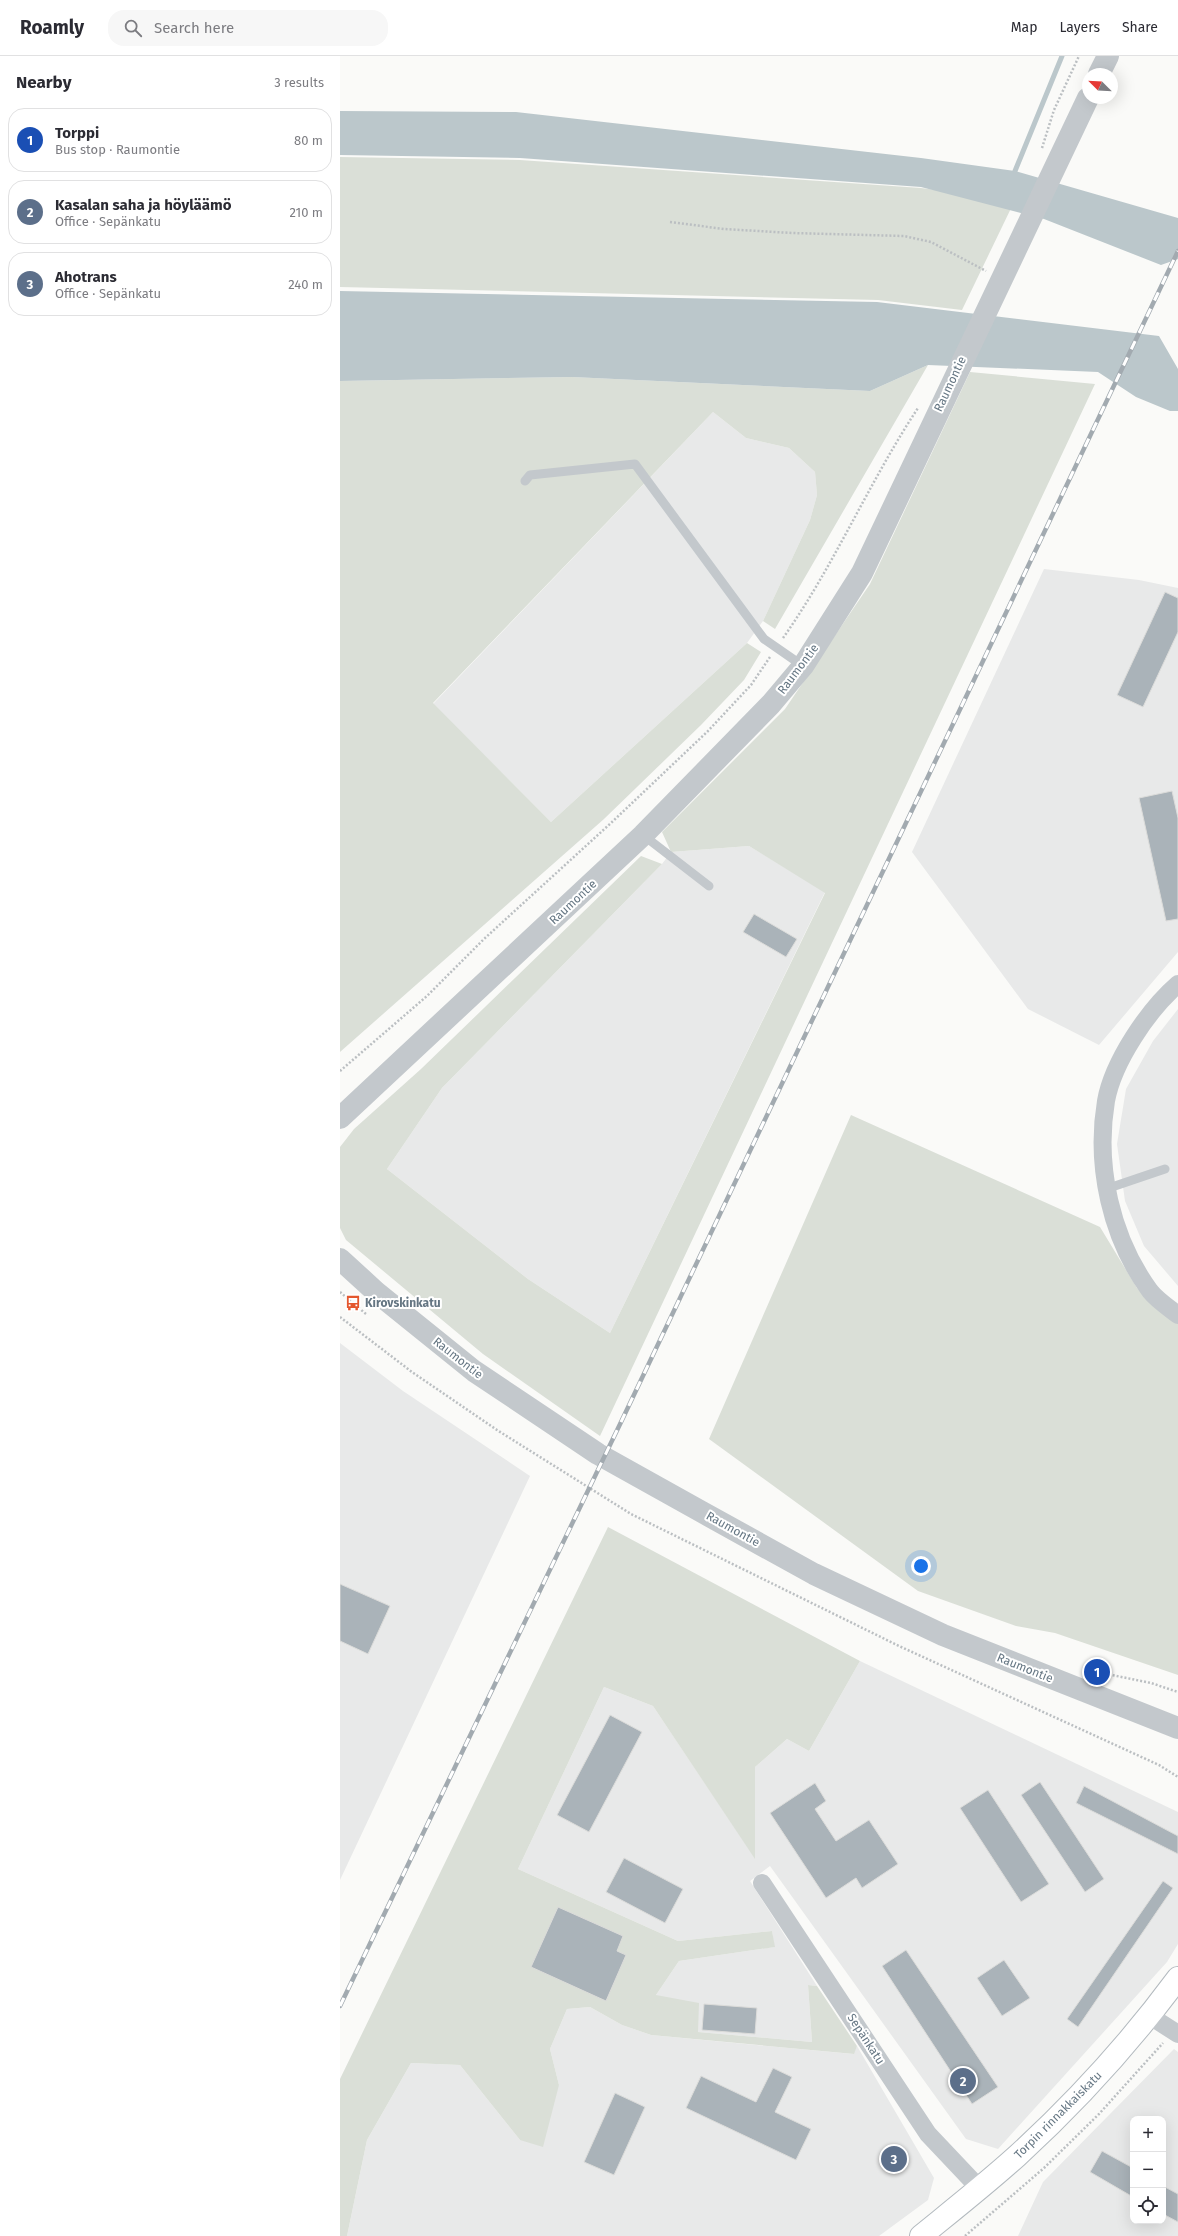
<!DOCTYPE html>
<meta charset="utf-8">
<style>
:root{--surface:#fff;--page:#f7f7f7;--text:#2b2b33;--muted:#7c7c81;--line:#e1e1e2;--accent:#1a73e8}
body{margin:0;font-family:"Fira Sans",sans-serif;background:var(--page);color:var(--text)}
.controls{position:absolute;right:12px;bottom:12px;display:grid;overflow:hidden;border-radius:8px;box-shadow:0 4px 16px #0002}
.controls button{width:36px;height:36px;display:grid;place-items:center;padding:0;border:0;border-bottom:1px solid var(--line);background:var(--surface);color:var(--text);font:20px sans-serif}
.compass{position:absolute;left:742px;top:12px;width:36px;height:36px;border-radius:50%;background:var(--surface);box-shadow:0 4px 16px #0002;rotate:294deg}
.you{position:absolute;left:581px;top:1510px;width:14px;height:14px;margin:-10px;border:3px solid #fff;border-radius:50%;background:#1a73e8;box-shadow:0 0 0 6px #1a73e833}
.badge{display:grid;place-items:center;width:26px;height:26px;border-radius:50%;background:var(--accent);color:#fff;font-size:13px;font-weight:700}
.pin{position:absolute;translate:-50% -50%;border:2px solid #fff;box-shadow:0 1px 4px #0006}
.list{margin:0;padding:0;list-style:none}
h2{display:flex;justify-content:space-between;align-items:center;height:52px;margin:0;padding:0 16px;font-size:17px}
h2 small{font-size:13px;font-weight:400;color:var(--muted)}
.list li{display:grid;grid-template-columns:26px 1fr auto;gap:12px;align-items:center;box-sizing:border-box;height:64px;margin:0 8px 8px;padding:0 8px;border:1px solid var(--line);border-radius:16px}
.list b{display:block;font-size:15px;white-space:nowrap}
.list p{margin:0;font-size:13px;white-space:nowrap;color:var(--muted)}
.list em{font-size:13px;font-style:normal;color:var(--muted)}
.icon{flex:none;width:22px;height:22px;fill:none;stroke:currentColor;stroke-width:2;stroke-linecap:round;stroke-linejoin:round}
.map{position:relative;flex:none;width:838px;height:2180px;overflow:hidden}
header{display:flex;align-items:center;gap:24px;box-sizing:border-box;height:56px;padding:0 20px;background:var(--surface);border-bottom:1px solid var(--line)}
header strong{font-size:19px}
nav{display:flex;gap:22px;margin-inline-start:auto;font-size:14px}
.search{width:280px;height:36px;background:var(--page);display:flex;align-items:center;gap:10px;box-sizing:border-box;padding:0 14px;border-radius:16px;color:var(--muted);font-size:15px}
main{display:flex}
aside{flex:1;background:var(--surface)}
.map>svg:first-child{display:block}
.built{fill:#e8e9e9;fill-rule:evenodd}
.green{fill:#dadfd7}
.water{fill:#bbc7cb}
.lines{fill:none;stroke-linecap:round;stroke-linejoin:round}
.stream{stroke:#bbc7cb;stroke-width:5}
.building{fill:#aab3b9;stroke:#dcdcda}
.secondary-casing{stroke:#b3babf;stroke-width:24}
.path{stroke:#bbbfc2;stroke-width:2.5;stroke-dasharray:2 2;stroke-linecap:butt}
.service{stroke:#c3c8cc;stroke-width:9}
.minor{stroke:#c3c8cc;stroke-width:18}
.tertiary{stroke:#c3c8cc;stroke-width:22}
.secondary{stroke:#fff;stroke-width:22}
.rail-casing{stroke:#a2aab0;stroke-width:4.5}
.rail{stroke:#fff;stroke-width:3;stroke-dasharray:9;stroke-linecap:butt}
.labels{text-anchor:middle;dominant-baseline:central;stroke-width:4;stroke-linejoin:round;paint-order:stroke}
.street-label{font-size:12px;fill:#657683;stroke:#fff}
.poi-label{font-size:12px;font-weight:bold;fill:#657683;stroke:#fff;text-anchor:start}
</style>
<header>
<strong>Roamly</strong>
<div class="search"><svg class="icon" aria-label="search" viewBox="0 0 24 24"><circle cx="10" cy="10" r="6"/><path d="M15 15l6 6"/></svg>Search here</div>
<nav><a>Map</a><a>Layers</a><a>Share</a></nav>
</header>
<main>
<aside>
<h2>Nearby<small>3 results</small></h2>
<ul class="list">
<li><span class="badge" style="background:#1a4fb4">1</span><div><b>Torppi</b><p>Bus stop · Raumontie</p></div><em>80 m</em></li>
<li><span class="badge" style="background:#5c6f8a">2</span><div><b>Kasalan saha ja höyläämö</b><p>Office · Sepänkatu</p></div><em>210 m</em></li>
<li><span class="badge" style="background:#5c6f8a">3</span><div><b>Ahotrans</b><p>Office · Sepänkatu</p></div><em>240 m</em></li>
</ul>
</aside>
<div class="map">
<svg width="838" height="2180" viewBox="0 0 838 2180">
<rect width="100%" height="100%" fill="#fafaf8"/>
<!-- built -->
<path class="built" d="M 373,356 L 406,382 L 449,392 L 475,416 L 477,439 L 470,464 L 423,565 L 407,587 L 211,766 L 93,648 Z
M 704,513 L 799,524 L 838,532 L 838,896 L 759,989 L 688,953 L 572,796 Z
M 409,790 L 485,836 L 270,1277 L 188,1223 L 47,1113 L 102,1032 L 322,808 L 331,796 Z
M 838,953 L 838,1230 L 804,1190 L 785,1145 L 777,1088 L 786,1033 L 813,985 Z
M 0,1287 L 63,1335 L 190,1420 L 0,1824 Z
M 520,1605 L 838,1756 L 838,1888 L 827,1906 L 658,2093 L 626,2083 L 430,1810 L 410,1825 L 477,1930 L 468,1929 L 472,1986 L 358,1976 L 316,1939 L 339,1905 L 434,1891 L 432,1875 L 338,1885 L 178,1813 L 264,1631 L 313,1650 L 415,1802 L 415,1711 L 447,1683 L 469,1695 Z
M 250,1951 L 282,1969 L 311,1979 L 513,1998 L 517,1990 L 594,2122 L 588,2144 L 539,2180 L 7,2180 L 27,2084 L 71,2007 L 120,2009 L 180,2084 L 219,2029 L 210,1993 L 227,1953 Z
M 834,1993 L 838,1996 L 838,2180 L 678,2180 L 703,2126 ZM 793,2063 L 823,2063 L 823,2165 L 793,2165 Z"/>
<!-- green -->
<path class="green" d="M 0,101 L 180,104 L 581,132 L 675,144 L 622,254 L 538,244 L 0,231 Z
M 588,309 L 435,573 L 423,565 L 470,464 L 477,439 L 475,416 L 449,392 L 406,382 L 373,356 L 93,647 L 211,766 L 407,587 L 421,596 L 404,624 L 361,669 L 264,763 L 0,996 L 0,325 L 232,321 L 530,335 Z
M 630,316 L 755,328 L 260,1380 L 143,1298 L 6,1184 L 0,1172 L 0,1091 L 14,1073 L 81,1013 L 301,800 L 322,808 L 102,1032 L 47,1113 L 188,1223 L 270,1277 L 485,837 L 409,790 L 331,796 L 322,776 L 445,653 L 530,528 Z
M 511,1059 L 760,1171 L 797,1232 L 838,1265 L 838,1619 L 715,1577 L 676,1570 L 578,1535 L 369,1383 Z
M 268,1471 L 520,1605 L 469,1695 L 447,1683 L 415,1711 L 415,1803 L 313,1650 L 264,1631 L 178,1813 L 338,1885 L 432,1875 L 435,1891 L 339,1905 L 316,1939 L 359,1947 L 358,1976 L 472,1986 L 468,1929 L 477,1930 L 517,1990 L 514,1998 L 311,1979 L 282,1969 L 250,1951 L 227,1953 L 210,1993 L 219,2029 L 203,2091 L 180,2084 L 120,2009 L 71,2007 L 27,2084 L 7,2180 L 0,2180 L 0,2023 Z"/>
<!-- water -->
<path class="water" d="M 0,55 L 176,56 L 581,102 L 675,115 L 838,162 L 838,203 L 821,209 L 704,163 L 581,131 L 180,102 L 0,99 Z
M 0,235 L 537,246 L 819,280 L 838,313 L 838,355 L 830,355 L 796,341 L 758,316 L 588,309 L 530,335 L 232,321 L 0,325 Z"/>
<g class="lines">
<!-- stream -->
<path class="stream" d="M 675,115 L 722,0"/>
</g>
<!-- building -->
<path class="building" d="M 825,536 L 838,542 L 838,576 L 803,651 L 777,639 Z
M 832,735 L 838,762 L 838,863 L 826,865 L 799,742 Z
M 414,858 L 457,883 L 446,901 L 403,876 Z
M 0,1528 L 50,1550 L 28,1598 L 0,1585 Z
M 270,1659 L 302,1676 L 249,1776 L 217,1759 Z
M 700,1726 L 764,1823 L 745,1836 L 681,1739 Z
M 475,1727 L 486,1745 L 475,1753 L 496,1785 L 529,1764 L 558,1808 L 522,1832 L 516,1822 L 486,1842 L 430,1757 Z
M 744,1730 L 838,1780 L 838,1798 L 736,1747 Z
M 648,1734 L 709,1828 L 681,1846 L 620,1752 Z
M 284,1802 L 343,1833 L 325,1867 L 266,1836 Z
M 823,1825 L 833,1832 L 738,1971 L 727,1963 Z
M 218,1851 L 283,1880 L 277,1895 L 286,1899 L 266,1945 L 191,1911 Z
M 566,1894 L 658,2031 L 632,2048 L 542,1910 Z
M 664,1904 L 690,1942 L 662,1960 L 637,1922 Z
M 364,1948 L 417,1952 L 415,1978 L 362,1974 Z
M 433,2012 L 452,2021 L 435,2056 L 471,2073 L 456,2104 L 346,2052 L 361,2020 L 416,2046 Z
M 275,2037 L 305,2051 L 274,2119 L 244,2106 Z
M 762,2095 L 793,2112 L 793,2141 L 750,2116 Z
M 823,2130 L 838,2138 L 838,2166 L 823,2158 Z"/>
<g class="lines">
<defs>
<path id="secondary" d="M 581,2180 C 613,2154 646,2128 677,2100 C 736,2046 790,1987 838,1922"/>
</defs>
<!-- secondary casing -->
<use href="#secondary" class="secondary-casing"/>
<!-- path -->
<path class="path" d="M 702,92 L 714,54 L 739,0
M 330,166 L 384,173 L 452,177 L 564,180 L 591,186 L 646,215
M 443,582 C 494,510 529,426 578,352
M 0,1015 L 87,940 L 144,883 L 271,767 L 368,675 L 411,629 L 430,601
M 0,1236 L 26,1258
M 0,1261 L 72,1316 L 157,1374 L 291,1458 L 559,1590 L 819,1709 L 838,1721
M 757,1616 L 811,1627 L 838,1636
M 625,2180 L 704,2112 L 759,2058 L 823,1987"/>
<!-- service -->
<path class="service" d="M 185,425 L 190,419 L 295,408 L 424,583 L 463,610
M 303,779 L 369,830
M 766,1133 L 825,1113"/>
<!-- minor -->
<path class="minor" d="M 838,928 C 808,954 773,1006 766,1045 C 755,1110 771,1182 810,1235 C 817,1244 829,1252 838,1259
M 422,1827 L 588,2078 L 640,2133
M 810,1960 L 838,1978"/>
<!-- tertiary -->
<path class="tertiary" d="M 759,18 L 768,0
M 0,1062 L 303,779 L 431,648 L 463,610 L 522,517 L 748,42
M 0,1203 L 36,1236 L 134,1315 L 258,1398 L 362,1456 L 474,1518 L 603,1579 L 838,1672"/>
<!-- secondary -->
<use href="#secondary" class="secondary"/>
<defs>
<path id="rail" d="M 0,1950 L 282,1364 L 838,195"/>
</defs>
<!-- rail casing -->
<use href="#rail" class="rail-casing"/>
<!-- rail -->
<use href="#rail" class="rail"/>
</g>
<!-- icons -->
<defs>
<symbol id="bus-bare" viewBox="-9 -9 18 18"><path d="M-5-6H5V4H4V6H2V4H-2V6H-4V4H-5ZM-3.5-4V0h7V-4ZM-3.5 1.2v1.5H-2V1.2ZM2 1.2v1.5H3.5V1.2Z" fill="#e4572e" stroke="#fff" stroke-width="2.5" paint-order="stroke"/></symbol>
</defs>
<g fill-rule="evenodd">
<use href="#bus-bare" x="2" y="1236" width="22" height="22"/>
</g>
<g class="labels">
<!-- street labels -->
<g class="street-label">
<text transform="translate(610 328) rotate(-65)">Raumontie</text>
<text transform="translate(458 613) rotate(-53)">Raumontie</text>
<text transform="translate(233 846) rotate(-43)">Raumontie</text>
<text transform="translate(118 1302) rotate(38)">Raumontie</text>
<text transform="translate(393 1473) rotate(29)">Raumontie</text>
<text transform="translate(685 1612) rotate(22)">Raumontie</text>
<text transform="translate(526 1983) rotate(57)">Sepänkatu</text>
<text transform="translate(718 2059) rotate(-45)">Torpin rinnakkaiskatu</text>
</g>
<!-- poi labels -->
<g class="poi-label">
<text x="25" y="1247">Kirovskinkatu</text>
</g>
</g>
</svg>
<div class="controls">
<button>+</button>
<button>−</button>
<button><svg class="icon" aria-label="locate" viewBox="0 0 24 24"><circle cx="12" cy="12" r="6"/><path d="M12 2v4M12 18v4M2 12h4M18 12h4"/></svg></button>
</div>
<svg class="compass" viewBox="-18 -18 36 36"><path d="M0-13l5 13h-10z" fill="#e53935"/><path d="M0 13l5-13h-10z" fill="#7c7c81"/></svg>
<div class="you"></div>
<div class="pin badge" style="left:757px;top:1616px;background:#1a4fb4">1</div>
<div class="pin badge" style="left:623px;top:2025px;background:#5c6f8a">2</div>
<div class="pin badge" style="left:554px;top:2103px;background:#5c6f8a">3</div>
</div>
</main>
